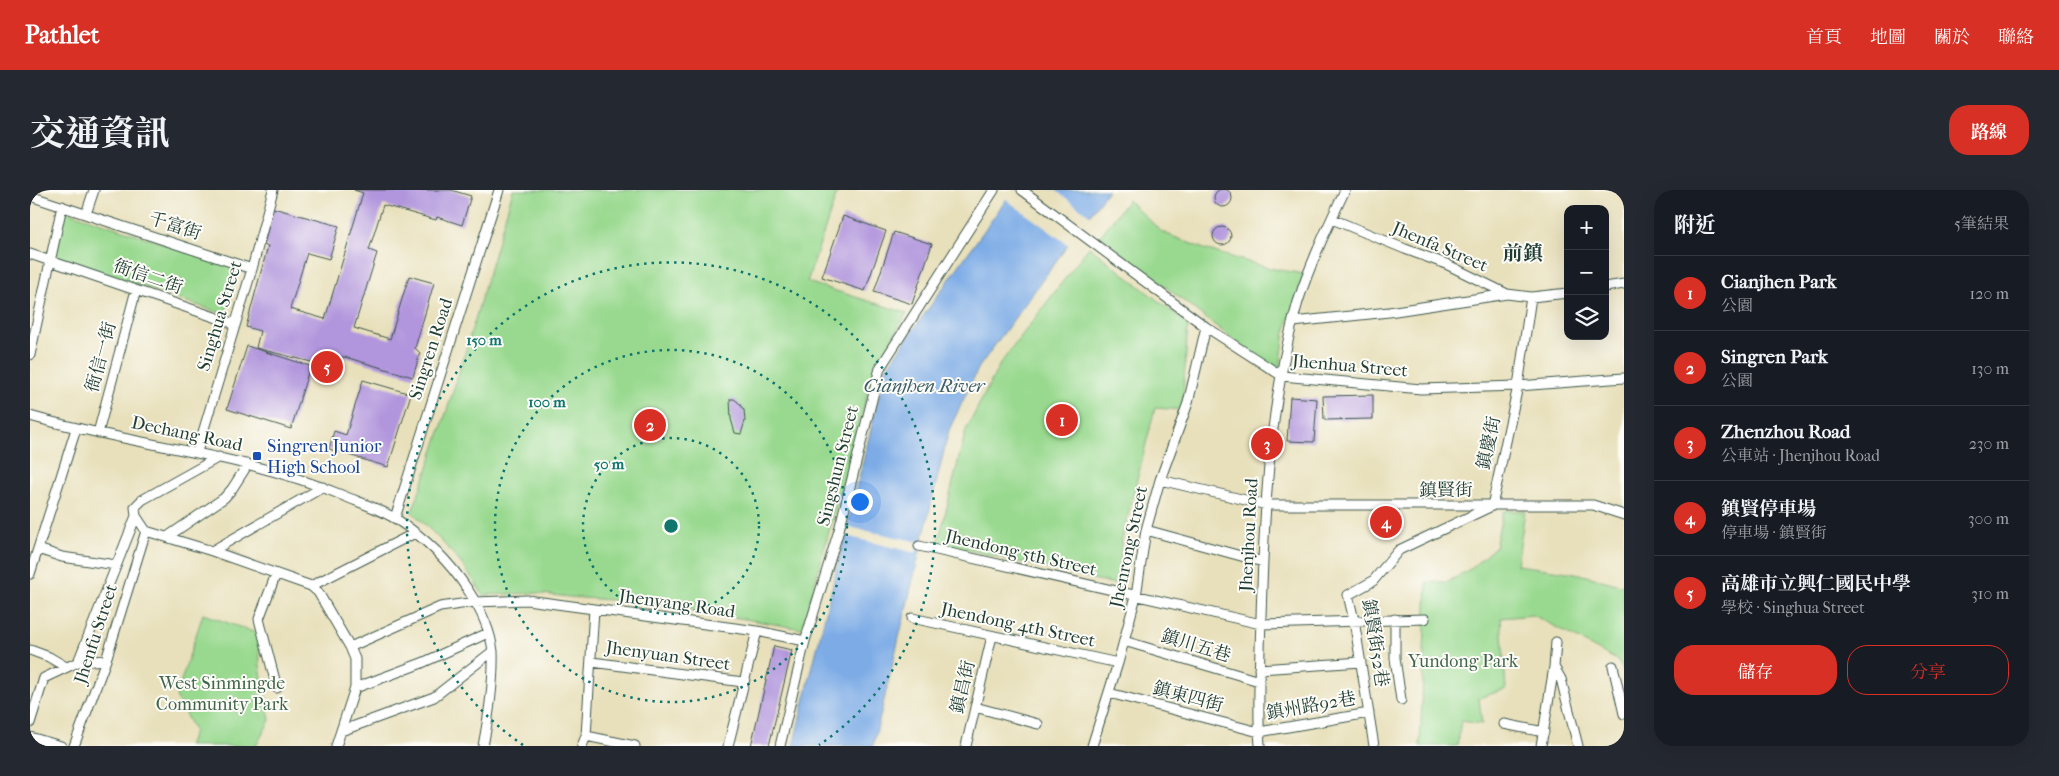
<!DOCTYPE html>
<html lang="zh-TW">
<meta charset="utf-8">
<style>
:root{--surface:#171b24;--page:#242831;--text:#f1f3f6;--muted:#9ea1a6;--line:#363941;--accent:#d93025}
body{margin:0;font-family:"IM FELL French Canon","Noto Serif TC",serif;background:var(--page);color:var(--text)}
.controls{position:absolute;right:15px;top:15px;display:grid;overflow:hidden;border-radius:10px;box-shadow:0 5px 20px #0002}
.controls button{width:45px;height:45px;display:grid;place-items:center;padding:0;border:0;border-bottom:1px solid var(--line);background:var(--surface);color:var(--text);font:25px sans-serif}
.you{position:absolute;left:829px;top:311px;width:18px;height:18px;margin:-12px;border:4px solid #fff;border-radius:50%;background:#1a73e8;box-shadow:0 0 0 8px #1a73e833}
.badge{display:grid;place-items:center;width:32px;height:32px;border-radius:50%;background:var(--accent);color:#fff;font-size:16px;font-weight:700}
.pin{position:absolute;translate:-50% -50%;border:2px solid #fff;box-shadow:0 1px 5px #0006}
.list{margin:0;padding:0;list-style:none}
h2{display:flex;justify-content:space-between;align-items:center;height:65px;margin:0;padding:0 20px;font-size:21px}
h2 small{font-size:16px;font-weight:400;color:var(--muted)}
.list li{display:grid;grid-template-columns:32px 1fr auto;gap:15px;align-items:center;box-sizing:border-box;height:75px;padding:0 20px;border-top:1px solid var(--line)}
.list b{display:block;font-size:19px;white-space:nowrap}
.list p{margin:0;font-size:16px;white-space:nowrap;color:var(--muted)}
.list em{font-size:16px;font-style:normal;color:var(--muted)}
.actions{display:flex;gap:10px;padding:15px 20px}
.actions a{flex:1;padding:11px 0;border:1px solid var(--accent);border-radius:20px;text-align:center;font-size:18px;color:var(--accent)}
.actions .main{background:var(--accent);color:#fff}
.icon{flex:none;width:28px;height:28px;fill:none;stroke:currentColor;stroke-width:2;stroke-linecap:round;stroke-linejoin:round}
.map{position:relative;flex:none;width:1594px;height:556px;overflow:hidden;border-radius:20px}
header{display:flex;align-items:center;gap:30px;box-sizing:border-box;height:70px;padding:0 25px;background:var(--accent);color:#fff}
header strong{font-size:24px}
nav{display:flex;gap:28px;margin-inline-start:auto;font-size:18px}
.intro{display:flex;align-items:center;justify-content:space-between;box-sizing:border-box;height:120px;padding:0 30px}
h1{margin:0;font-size:35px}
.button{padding:12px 22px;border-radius:20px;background:var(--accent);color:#fff;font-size:18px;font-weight:700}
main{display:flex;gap:30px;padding:0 30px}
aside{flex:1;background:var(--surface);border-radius:20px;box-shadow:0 5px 20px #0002}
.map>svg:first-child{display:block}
.green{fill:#99d98f;stroke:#5c8b62}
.water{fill:#7babe6;stroke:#4d748d}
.pier{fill:#e8e0bb}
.building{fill:#b195dd}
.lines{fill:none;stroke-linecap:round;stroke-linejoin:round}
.minor-casing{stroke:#3d5548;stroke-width:11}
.minor{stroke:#fff;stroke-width:9}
.ring{fill:none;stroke:#0f766e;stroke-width:2.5;stroke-dasharray:2.5 5}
.transit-dot{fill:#1a4fb4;stroke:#fdfcf7;stroke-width:2}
.labels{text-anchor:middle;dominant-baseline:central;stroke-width:4;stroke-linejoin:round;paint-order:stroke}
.street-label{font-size:18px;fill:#1f3d34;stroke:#fdfcf7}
.transit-label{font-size:18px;fill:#164399;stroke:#fdfcf7;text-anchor:start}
.park-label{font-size:18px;fill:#3e644b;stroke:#fdfcf7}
.water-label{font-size:19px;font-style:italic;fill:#3b5e69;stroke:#fdfcf7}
.quarter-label{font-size:20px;font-weight:bold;fill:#1f3d34;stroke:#fdfcf7}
.centre{fill:#0f766e;stroke:#fdfcf7;stroke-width:2.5}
.ring-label{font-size:15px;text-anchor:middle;font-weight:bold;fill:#0f766e;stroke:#fdfcf7;stroke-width:4;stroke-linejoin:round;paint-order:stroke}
</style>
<header>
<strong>Pathlet</strong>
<nav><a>首頁</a><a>地圖</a><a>關於</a><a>聯絡</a></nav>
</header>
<div class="intro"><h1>交通資訊</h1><a class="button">路線</a></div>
<main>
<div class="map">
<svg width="1594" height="556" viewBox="0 0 1594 556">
<rect width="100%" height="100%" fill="#fdfcf7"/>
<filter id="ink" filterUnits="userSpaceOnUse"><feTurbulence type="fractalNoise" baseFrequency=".02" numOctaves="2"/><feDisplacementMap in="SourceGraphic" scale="10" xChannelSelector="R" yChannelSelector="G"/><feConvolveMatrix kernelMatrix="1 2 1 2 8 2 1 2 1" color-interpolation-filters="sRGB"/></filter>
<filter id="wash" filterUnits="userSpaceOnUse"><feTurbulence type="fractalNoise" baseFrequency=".0096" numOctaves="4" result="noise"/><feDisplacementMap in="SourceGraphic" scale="20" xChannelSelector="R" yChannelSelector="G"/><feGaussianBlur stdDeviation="1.12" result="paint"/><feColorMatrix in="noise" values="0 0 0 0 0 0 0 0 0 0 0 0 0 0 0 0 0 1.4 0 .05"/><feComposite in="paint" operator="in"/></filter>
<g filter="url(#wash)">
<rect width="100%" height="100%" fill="#e8e0bb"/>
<!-- green -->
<path class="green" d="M 483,0 L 808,0 L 777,92 L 877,123 L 844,180 L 772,439 L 623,413 L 539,407 L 505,403 L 453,405 C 432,370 410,349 382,322 C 421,217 451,108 483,0 Z
M 1098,10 L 1132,42 L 1174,59 L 1239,78 L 1274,84 L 1255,142 L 1249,185 L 1070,46 Z
M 35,21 L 209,78 L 196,125 L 26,67 Z
M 1059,57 L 1158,134 L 1152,220 L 1125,218 L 1091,353 L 1089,395 L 908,353 L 936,240 L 970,174 Z
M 1473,321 L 1495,321 L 1487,375 L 1545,383 L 1594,396 L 1594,482 L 1587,470 L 1503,425 L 1471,428 L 1476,499 L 1449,508 L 1452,534 L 1431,531 L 1427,556 L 1390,556 L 1397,392 L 1418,392 L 1440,379 L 1465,357 Z
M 173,424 L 229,444 L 230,476 L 240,530 L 226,556 L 158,556 L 164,541 L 146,506 Z"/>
<!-- water -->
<path class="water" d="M 983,0 L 1078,0 L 949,177 L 919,240 L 843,556 L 763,556 L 856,178 Z"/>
<!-- pier -->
<path class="pier" d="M 980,0 L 1025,0 L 1062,27 L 1040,56 L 974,8 Z
M 814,336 L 889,352 L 886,363 L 812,345 Z"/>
<g id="blocks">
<!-- building -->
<path class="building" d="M1184 8a9 9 0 1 1 18 0a9 9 0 1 1-18 0Z
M 324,0 L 421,0 L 441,6 L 432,35 L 407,27 L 406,30 L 353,15 L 339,60 L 347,63 L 324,138 L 360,149 L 379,86 L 404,93 L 385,158 L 390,163 L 383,187 L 315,167 L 307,167 L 301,177 L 226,158 L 230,141 L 216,137 L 238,56 L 234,55 L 243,18 L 309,36 L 299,69 L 277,63 L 260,119 L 295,129 L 333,3 Z
M 813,26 L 856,41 L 835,101 L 792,87 Z
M1183 46a9 9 0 1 1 18 0a9 9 0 1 1-18 0Z
M 864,42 L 902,54 L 882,114 L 844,102 Z
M 217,156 L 280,176 L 261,239 L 197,219 Z
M 333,190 L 381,204 L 358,277 L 299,259 L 304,241 L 316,245 Z
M 1343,205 L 1343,229 L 1294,230 L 1293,206 Z
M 1260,207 L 1287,209 L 1284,252 L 1257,251 Z
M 700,209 L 704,209 L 708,212 L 714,220 L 715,231 L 711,244 L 705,243 L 701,229 Z
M 744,456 L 762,460 L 739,556 L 721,556 Z"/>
</g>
</g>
<g filter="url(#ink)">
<use href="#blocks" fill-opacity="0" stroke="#3d5548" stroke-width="1"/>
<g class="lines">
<defs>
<path id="minor" d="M 992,0 L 1176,137 L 1252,186 L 1391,199 L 1488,196 L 1594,188
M 0,6 L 222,79
M 56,24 L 64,0
M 1302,29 L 1375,59 L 1416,74 L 1477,104 L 1501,107 L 1538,103
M 0,64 L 205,134
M 1575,97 L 1594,94
M 1263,132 L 1359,122 L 1477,104
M 0,165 L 32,16
M 0,226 C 104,256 213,263 314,306 C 331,313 350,319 366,329 C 394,347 419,371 438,400 C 449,417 461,441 463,462 C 464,494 459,525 453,556
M 68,243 L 106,100
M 167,262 L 222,79 L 243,0
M 1130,290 L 1237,315 L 1563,315 L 1594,325
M 365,328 L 469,0
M 1116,340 L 1233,372
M 116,341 L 182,361 L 281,396 L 288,402 L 320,457 L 325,469 L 325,498 L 306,556
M 116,341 L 106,326 L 105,317 L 112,310 L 189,267
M 137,347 L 194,308 L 202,299 L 218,274
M 889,356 L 1231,434 L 1395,429
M 8,359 L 32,367 L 86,375
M 182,361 L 293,297
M 0,384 L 46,239
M 246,384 L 229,429 L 247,498
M 281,396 L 385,343
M 882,428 L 1088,473
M 1365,429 L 1365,468 L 1371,510
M 727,441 L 775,451
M 1094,451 L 1229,491
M 320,457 L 410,417 L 445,412 L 497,410 L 727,441 L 698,556
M 0,460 L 19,467 L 36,477
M 48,472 L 106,326
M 562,472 L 713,492
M 1583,476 L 1594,524
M 1524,477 L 1531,489 L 1548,556
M 1229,479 L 1331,472
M 325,498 L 392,473 L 458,443
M 1079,503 L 1229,542 L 1339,523
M 945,517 L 1008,534
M 0,533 L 14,488 L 48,472 L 76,470
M 1474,534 L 1514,542
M 311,541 L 404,507 L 463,461
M 556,546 L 605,556
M 0,547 L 31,556
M 44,556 L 76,470 L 116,341
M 552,556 L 556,546 L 564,419
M 750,556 L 775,451 L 809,340 L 850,178 L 964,0
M 936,556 L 962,446
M 1062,556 L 1088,473 L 1106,406 L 1116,340 L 1130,290 L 1158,213 L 1176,137
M 1230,556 C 1227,513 1230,470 1231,427 C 1234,323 1239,212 1268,112 C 1280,74 1298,36 1315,0
M 1344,556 L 1324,430 L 1318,405 L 1343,391 L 1369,360 L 1462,316 L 1488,196 L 1501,107
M 1511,556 L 1524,477 L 1526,452"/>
</defs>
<!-- minor casing -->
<use href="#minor" class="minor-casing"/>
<!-- minor -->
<use href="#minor" class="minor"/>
</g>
</g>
<!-- distance rings -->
<g class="ring">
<circle cx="641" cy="336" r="88"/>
<circle cx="641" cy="336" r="176"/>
<path d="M493 555A264 264 0 1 1 789 555"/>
</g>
<!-- markers -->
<rect class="transit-dot" x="222" y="261" width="10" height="10" rx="2.5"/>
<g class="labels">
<!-- street labels -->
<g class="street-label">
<text transform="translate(145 36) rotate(18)">千富街</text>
<text transform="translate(1410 57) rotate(23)">Jhenfa Street</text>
<text transform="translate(118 87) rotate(19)">衙信二街</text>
<text transform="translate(190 126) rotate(-73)">Singhua Street</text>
<text transform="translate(401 159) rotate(-72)">Singren Road</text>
<text transform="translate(71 167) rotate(-75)">衙信一街</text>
<text transform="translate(1320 176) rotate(5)">Jhenhua Street</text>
<text transform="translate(157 244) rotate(12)">Dechang Road</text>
<text transform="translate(1459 253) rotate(-78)">鎮慶街</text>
<text transform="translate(808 276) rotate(-76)">Singshun Street</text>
<text x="1416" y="300">鎮賢街</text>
<text transform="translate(1219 345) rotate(-87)">Jhenjhou Road</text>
<text transform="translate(1099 357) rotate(-78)">Jhenrong Street</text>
<text transform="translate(991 363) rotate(13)">Jhendong 5th Street</text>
<text transform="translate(647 414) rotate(8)">Jhenyang Road</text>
<text transform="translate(988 435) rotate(12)">Jhendong 4th Street</text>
<text transform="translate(66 444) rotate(-72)">Jhenfu Street</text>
<text transform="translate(1345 453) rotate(81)">鎮賢街52巷</text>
<text transform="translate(1166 456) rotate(17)">鎮川五巷</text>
<text transform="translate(638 466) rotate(8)">Jhenyuan Street</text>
<text transform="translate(933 497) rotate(-77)">鎮昌街</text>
<text transform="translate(1158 507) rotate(15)">鎮東四街</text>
<text transform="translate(1281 516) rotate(-10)">鎮州路92巷</text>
</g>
<!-- transit labels -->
<g class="transit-label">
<text x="237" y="256">Singren Junior<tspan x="237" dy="21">High School</tspan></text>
</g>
<!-- park labels -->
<g class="park-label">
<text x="1433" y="471">Yundong Park</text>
<text x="192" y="493">West Sinmingde<tspan x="192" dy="21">Community Park</tspan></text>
</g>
<!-- water labels -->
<g class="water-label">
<text x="894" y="196">Cianjhen River</text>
</g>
<!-- quarter labels -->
<g class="quarter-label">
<text x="1493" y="63">前鎮</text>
</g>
</g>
<circle cx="641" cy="336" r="8" class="centre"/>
<g class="ring-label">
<text x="454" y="155">150 m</text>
<text x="517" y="217">100 m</text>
<text x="579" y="279">50 m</text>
</g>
</svg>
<div class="controls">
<button>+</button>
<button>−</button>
<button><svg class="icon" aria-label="layers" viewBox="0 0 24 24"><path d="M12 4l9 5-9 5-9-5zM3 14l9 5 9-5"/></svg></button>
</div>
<div class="you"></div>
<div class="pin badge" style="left:1032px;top:230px">1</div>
<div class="pin badge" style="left:620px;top:235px">2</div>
<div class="pin badge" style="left:1237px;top:254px">3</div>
<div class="pin badge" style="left:1356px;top:332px">4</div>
<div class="pin badge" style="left:297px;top:177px">5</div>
</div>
<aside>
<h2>附近<small>5筆結果</small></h2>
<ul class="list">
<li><span class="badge">1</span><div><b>Cianjhen Park</b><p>公園</p></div><em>120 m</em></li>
<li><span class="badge">2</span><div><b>Singren Park</b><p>公園</p></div><em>130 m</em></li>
<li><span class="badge">3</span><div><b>Zhenzhou Road</b><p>公車站 · Jhenjhou Road</p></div><em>230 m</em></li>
<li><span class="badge">4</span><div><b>鎮賢停車場</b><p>停車場 · 鎮賢街</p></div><em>300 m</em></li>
<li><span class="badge">5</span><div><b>高雄市立興仁國民中學</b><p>學校 · Singhua Street</p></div><em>310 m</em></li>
</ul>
<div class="actions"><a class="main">儲存</a><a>分享</a></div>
</aside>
</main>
